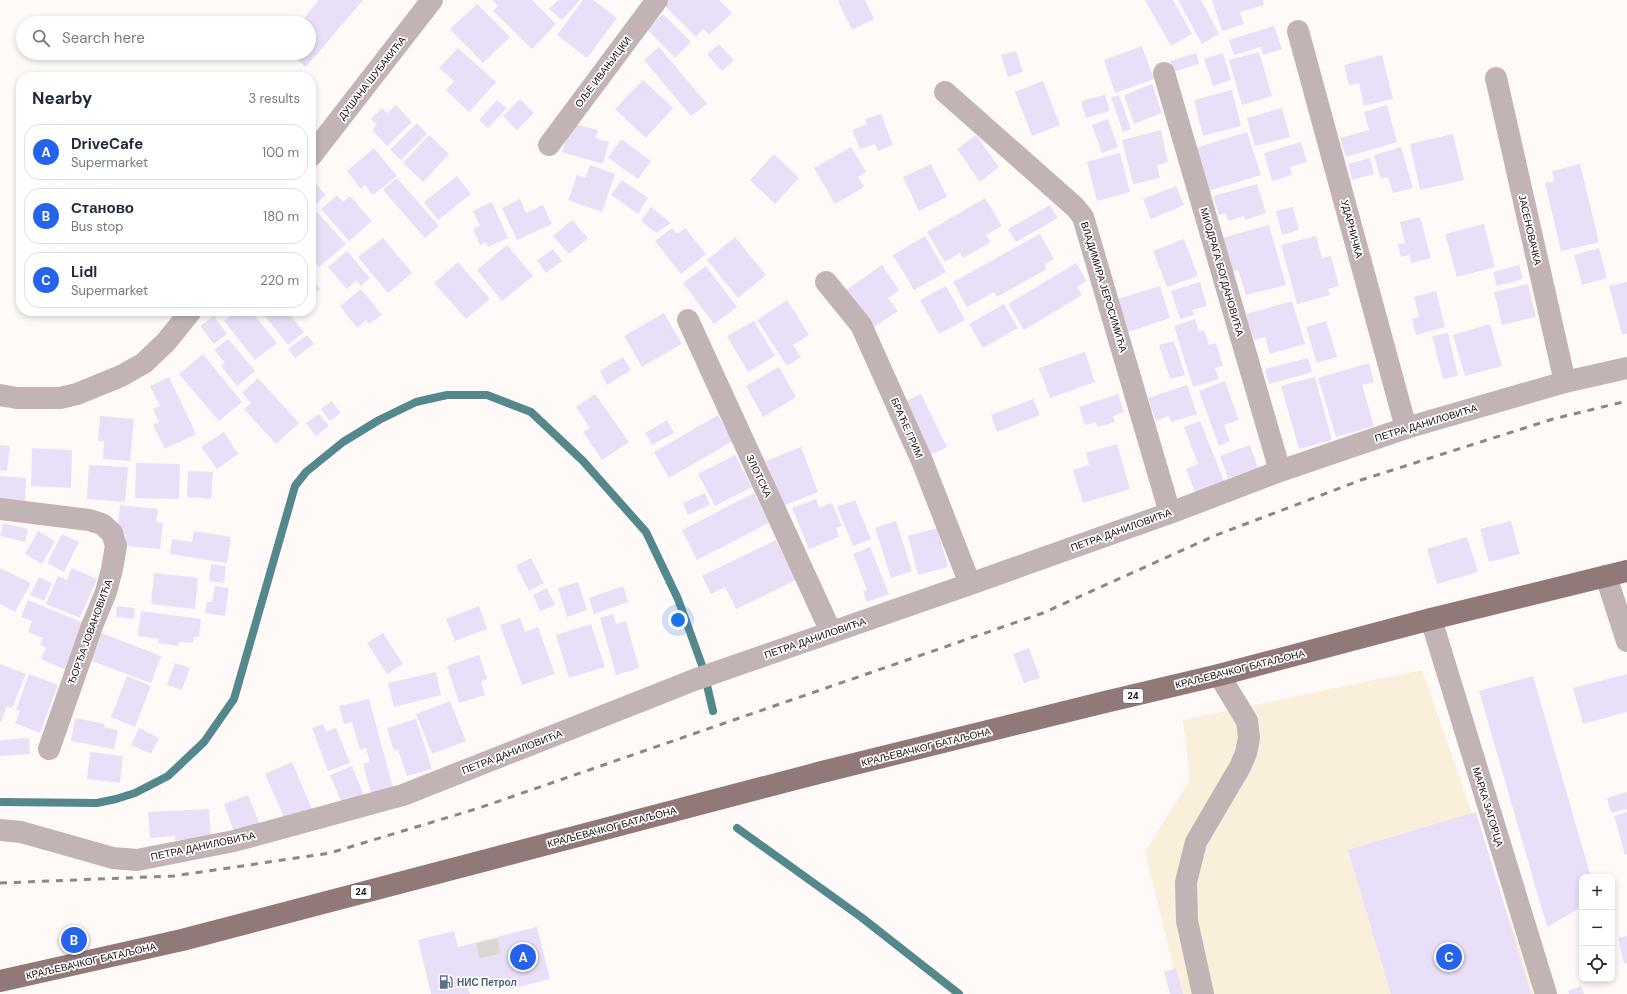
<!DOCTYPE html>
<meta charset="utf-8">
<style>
:root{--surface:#fff;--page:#f6f6f7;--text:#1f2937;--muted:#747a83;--line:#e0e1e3;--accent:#2563eb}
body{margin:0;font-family:"DM Sans",sans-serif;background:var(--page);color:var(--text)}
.controls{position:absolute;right:12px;bottom:12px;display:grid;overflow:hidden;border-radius:8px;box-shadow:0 2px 6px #0003}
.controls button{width:36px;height:36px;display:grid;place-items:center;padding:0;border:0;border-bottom:1px solid var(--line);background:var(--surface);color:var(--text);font:20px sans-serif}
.you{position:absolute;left:678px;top:620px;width:14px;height:14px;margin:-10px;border:3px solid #fff;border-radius:50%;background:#1a73e8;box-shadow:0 0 0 6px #1a73e833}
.badge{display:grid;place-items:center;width:26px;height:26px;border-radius:50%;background:var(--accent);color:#fff;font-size:13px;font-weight:700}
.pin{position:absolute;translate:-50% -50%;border:2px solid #fff;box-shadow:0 1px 4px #0006}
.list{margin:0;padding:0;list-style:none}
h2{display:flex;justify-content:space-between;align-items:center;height:52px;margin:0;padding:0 16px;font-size:17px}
h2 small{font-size:13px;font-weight:400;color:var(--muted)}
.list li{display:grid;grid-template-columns:26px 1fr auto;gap:12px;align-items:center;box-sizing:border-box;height:56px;margin:0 8px 8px;padding:0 8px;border:1px solid var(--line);border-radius:16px}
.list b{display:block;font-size:15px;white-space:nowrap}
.list p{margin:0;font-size:13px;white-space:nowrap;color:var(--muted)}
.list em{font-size:13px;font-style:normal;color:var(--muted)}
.icon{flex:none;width:22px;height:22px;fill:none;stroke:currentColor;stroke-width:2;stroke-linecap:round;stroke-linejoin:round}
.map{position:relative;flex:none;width:1627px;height:994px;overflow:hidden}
.search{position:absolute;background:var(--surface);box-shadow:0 2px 6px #0003;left:16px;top:16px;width:300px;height:44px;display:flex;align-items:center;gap:10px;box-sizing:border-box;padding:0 14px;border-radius:22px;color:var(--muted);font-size:15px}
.panel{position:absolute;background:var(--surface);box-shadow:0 2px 6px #0003;left:16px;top:72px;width:300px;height:244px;border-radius:16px}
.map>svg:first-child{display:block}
.commercial{fill:#faefda}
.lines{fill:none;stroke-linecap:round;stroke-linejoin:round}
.stream{stroke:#53888d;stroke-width:8}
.building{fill:#eadff9}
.minor-tunnel{stroke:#dcd6d4;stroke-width:22;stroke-dasharray:22 11;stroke-linecap:butt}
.minor{stroke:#c2b4b4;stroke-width:22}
.major{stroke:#91797a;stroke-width:22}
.rail{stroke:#8e8684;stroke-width:3;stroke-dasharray:7 7;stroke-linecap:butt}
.labels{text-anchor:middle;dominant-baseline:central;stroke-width:3.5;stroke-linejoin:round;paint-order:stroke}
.shield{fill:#fff;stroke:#5d5654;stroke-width:1}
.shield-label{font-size:9px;font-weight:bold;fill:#180e0b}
.street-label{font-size:10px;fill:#180e0b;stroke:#fff}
.service-label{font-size:10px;font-weight:bold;fill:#4e5e75;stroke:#fff;text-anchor:start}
</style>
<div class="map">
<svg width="1627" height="994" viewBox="0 0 1627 994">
<rect width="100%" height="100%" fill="#fff9f7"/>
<!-- commercial -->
<path class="commercial" d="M 1422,670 L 1536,994 L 1180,994 L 1145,852 L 1190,780 L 1183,720 Z"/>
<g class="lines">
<!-- stream -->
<path class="stream" d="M 0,802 L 97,803 L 116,799 L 135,793 L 168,776 L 204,742 L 234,699 L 295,486 L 306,472 L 343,442 L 379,420 L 416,402 L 447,395 L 487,395 L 531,412 L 583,461 L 646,532 L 678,599 L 703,668 L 713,711
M 737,828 L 861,917 L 959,994"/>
</g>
<!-- building -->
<path class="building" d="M 319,0 L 363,0 L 306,67 L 288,53 L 309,53 L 309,23 L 300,23 Z
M 492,0 L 532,0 L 556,24 L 532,49 L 493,11 L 498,6 Z
M 558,0 L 580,0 L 562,20 L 549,9 Z
M 583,0 L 593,0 L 617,18 L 587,58 L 557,35 Z
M 665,0 L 719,0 L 732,13 L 709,35 L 703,29 L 696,37 L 662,3 Z
M 840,0 L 865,0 L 874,19 L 852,30 L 838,1 Z
M 1145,0 L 1173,0 L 1192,34 L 1171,46 Z
M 1178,0 L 1201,0 L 1219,34 L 1202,44 Z
M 1212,0 L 1263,0 L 1264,5 L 1240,12 L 1244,24 L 1222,31 Z
M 477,4 L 510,37 L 483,63 L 450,29 Z
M 663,14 L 691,42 L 675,58 L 647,29 Z
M 1274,26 L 1282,49 L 1263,55 L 1261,47 L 1234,55 L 1229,40 Z
M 719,44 L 734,60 L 722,71 L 707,54 Z
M 1142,46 L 1154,79 L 1115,93 L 1104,60 Z
M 659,47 L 707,104 L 691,116 L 644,60 Z
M 458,48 L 496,82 L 469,112 L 446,90 L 454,81 L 439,68 Z
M 1016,51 L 1023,72 L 1008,77 L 1001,55 Z
M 1259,52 L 1272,96 L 1242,105 L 1229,60 Z
M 1196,53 L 1199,64 L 1173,72 L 1170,61 Z
M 1223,53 L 1231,80 L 1213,86 L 1204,59 Z
M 1382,55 L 1393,99 L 1364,106 L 1359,83 L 1349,85 L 1344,65 Z
M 643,80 L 673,108 L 646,138 L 615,109 Z
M 1043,81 L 1060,125 L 1032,136 L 1015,92 Z
M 1152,84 L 1162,113 L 1134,124 L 1124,95 Z
M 1232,90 L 1241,126 L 1203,136 L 1194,100 Z
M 1105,95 L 1110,111 L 1086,118 L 1081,101 Z
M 1119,95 L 1131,129 L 1123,132 L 1111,97 Z
M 520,99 L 534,113 L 517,130 L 503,116 Z
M 497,100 L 507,108 L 488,128 L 479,120 Z
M 396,105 L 412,122 L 387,146 L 372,130 L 377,125 L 371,119 L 382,108 L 387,113 Z
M 1387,105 L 1397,142 L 1346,157 L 1340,138 L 1369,130 L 1364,112 Z
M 1282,108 L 1290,137 L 1255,146 L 1247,118 Z
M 881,114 L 893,145 L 878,151 L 875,144 L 860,149 L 852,130 L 867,124 L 865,119 Z
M 1108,119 L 1118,147 L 1102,153 L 1092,125 Z
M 417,123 L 427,134 L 401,160 L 390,150 Z
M 571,123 L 598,130 L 595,138 L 609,142 L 603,164 L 562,152 Z
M 1161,130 L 1168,162 L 1157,165 L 1160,178 L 1133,184 L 1122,140 Z
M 1247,132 L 1261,175 L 1208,191 L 1195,148 Z
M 1453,134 L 1464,180 L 1420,190 L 1410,144 Z
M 429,135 L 449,154 L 423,182 L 403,163 Z
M 976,135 L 999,167 L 980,182 L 957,149 Z
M 621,139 L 651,161 L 638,179 L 608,158 Z
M 1301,142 L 1307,162 L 1290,167 L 1292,175 L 1272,181 L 1264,153 Z
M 851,147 L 866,172 L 858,177 L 864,187 L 835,204 L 814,168 Z
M 1401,147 L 1413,188 L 1393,193 L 1388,177 L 1381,179 L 1374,155 Z
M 374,148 L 397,176 L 373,195 L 365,185 L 361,189 L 347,171 Z
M 1120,153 L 1130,192 L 1097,201 L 1087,162 Z
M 774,154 L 799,178 L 775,204 L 750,180 Z
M 1370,158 L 1374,174 L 1352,180 L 1348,164 Z
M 931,164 L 947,197 L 919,211 L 903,177 Z
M 1580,164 L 1599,242 L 1561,251 L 1545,183 L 1554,181 L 1552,171 Z
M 590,165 L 615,174 L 602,212 L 568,200 L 577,175 L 585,178 Z
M 457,176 L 471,194 L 438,220 L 424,202 Z
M 397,178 L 439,226 L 425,238 L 383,190 Z
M 312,180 L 326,195 L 315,205 L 311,201 L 311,182 Z
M 622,180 L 648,198 L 638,214 L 611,195 Z
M 1257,184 L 1266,213 L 1245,220 L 1244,216 L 1228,221 L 1226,213 L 1219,215 L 1213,196 Z
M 1176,186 L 1184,205 L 1151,219 L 1143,199 Z
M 337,195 L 343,202 L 350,196 L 372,221 L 349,241 L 321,209 Z
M 985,198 L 1002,226 L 986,235 L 991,242 L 963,258 L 960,253 L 945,262 L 927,232 Z
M 520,199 L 526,213 L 543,205 L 552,224 L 517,240 L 502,208 Z
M 492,202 L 508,238 L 488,247 L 486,242 L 480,245 L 473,228 L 480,226 L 473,211 Z
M 1050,205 L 1058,218 L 1016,242 L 1008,229 Z
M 651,207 L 671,223 L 656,233 L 641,221 Z
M 1293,207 L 1299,230 L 1282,235 L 1276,211 Z
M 317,212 L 346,244 L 319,267 L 311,258 L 311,217 Z
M 1420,217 L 1431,258 L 1411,263 L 1409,255 L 1401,257 L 1398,244 L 1405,243 L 1400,222 Z
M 572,220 L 588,238 L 569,254 L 553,236 Z
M 1484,224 L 1495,267 L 1457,277 L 1445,234 Z
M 1269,225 L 1286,285 L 1246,295 L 1238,270 L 1232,271 L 1222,238 Z
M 672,228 L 677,234 L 685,228 L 706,254 L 681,274 L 655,241 Z
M 1040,234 L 1054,259 L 1044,265 L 1047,269 L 997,297 L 994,292 L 967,307 L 953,282 Z
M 925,236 L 946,272 L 914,290 L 893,255 Z
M 1316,236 L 1322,258 L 1331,256 L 1339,286 L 1328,289 L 1330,295 L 1297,304 L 1281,245 Z
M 735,237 L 766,275 L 738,298 L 707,260 Z
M 383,238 L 412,273 L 388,293 L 358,257 Z
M 1184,239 L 1198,276 L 1167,287 L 1153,251 Z
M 507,245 L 533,276 L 502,301 L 477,270 Z
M 1599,248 L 1607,278 L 1582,285 L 1574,255 Z
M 553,249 L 562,261 L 546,273 L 537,260 Z
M 347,251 L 370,278 L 361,286 L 357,280 L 347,289 L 328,267 Z
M 458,262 L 490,299 L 466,319 L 434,283 Z
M 1076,263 L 1087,281 L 1077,287 L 1082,295 L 1024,330 L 1008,304 Z
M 882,265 L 899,290 L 888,298 L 898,311 L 868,331 L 842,293 Z
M 1519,265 L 1523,279 L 1497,286 L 1493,272 Z
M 706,266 L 737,307 L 714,324 L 683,283 Z
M 311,278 L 320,289 L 311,296 Z
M 1200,282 L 1207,306 L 1192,310 L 1194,315 L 1180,319 L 1171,291 Z
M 1627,282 L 1627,334 L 1622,335 L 1609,286 Z
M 1528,284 L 1536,317 L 1502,325 L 1494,292 Z
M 946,286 L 965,320 L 939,334 L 920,300 Z
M 1160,286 L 1170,318 L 1128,332 L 1118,299 Z
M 361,289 L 382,315 L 369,324 L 366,320 L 357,328 L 340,306 Z
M 1436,291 L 1445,327 L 1416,335 L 1412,319 L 1419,317 L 1414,297 Z
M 787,300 L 809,335 L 793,345 L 801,357 L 787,366 L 757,320 Z
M 1292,301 L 1305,344 L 1270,354 L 1265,337 L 1254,340 L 1246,314 Z
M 1004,304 L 1018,328 L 983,348 L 969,324 Z
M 225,311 L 251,311 L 277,343 L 255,360 L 224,321 L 229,317 Z
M 261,311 L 287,311 L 304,332 L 288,345 Z
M 664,313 L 682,344 L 642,367 L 624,336 Z
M 214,316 L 227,334 L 214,344 L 200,326 Z
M 1195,319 L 1199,332 L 1204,330 L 1209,345 L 1216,343 L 1223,366 L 1215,368 L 1219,379 L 1193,387 L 1174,326 Z
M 754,321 L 775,356 L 748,372 L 727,336 Z
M 1326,321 L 1337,357 L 1317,363 L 1306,327 Z
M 1490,324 L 1502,366 L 1465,376 L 1453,335 Z
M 1448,333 L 1458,376 L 1443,379 L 1432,336 Z
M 307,335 L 314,344 L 295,358 L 288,349 Z
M 228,339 L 255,371 L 237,386 L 221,366 L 225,363 L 214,350 Z
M 1174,341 L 1185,375 L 1170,379 L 1159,345 Z
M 1085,352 L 1095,382 L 1050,398 L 1039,368 Z
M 203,354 L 242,402 L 219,421 L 179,374 Z
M 623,357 L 631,370 L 607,385 L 600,371 Z
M 1308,358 L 1312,372 L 1269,384 L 1265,369 Z
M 1369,363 L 1374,382 L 1362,385 L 1374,426 L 1336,437 L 1318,378 Z
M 779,367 L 796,397 L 763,417 L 746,386 Z
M 169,377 L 196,434 L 165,449 L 153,425 L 159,422 L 153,409 L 160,406 L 150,386 Z
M 1315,377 L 1332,440 L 1299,449 L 1281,386 Z
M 258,378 L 299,423 L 276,444 L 244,409 L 251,403 L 242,393 Z
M 1225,381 L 1239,420 L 1224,425 L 1230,441 L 1219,446 L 1199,391 Z
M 1187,385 L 1197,414 L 1171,422 L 1169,416 L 1156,421 L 1148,398 Z
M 595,394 L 629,442 L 602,460 L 583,432 L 590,428 L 576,407 Z
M 921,394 L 947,447 L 928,456 L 902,403 Z
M 1118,394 L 1124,412 L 1113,416 L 1115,422 L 1097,427 L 1096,422 L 1085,425 L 1079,407 Z
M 1033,399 L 1040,415 L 997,432 L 991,415 Z
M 332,401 L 341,413 L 330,421 L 321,409 Z
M 319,414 L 329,426 L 316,436 L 306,423 Z
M 718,415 L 733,441 L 669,478 L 654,452 Z
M 100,416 L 134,419 L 130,461 L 103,459 L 104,441 L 98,441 Z
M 667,420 L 674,433 L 652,445 L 645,433 Z
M 1200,421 L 1224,481 L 1195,492 L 1186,469 L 1198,464 L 1184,427 Z
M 224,432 L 238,454 L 217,469 L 201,447 Z
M 1117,444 L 1130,489 L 1083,503 L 1073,470 L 1089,465 L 1086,453 Z
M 0,445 L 10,446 L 7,471 L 0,470 Z
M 1250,445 L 1258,468 L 1228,478 L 1220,456 Z
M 801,447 L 818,492 L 783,506 L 766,461 Z
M 32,448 L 72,450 L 71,488 L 31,486 Z
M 735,455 L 752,487 L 715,506 L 698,474 Z
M 136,463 L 180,464 L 179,499 L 135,498 Z
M 89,465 L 128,467 L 125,502 L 87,499 Z
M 188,471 L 213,472 L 211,499 L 187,497 Z
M 0,476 L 26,478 L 25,504 L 0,502 Z
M 705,493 L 710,505 L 688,515 L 683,503 Z
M 754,493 L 769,523 L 697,560 L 682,530 Z
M 816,499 L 819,508 L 832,503 L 842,526 L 836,528 L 839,537 L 809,549 L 792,508 Z
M 855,500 L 871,539 L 853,546 L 837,507 Z
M 120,505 L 158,509 L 156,522 L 163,523 L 160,549 L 126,546 L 126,535 L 117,533 Z
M 896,521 L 912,571 L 891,578 L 875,528 Z
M 1511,521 L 1520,554 L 1489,562 L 1480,529 Z
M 3,523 L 28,529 L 25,542 L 0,536 Z
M 937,528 L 948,567 L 918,575 L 908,536 Z
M 38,531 L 55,541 L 42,564 L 25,554 Z
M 194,531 L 231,537 L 227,563 L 170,554 L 172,539 L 192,542 Z
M 62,534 L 79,542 L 64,572 L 47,563 Z
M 1467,537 L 1478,572 L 1437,584 L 1427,549 Z
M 776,540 L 796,580 L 736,609 L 725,587 L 711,594 L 702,576 Z
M 870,547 L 889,594 L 867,602 L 863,591 L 867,590 L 853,554 Z
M 531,558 L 544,583 L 529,591 L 516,566 Z
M 211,564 L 226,566 L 224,583 L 209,581 Z
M 0,568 L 31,583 L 15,612 L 0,604 Z
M 72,568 L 97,579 L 80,618 L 46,604 L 58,576 L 67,580 Z
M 154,573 L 198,578 L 195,609 L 151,604 Z
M 39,577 L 52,583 L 44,601 L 30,595 Z
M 578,582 L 587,610 L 567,617 L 558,588 Z
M 215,586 L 229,588 L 225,616 L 205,613 L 207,602 L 212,602 Z
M 623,586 L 628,602 L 594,614 L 589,598 Z
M 547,588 L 555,605 L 540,611 L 533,595 Z
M 28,600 L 86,624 L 66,670 L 41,659 L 46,648 L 40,645 L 43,638 L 28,632 L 32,621 L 21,617 Z
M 117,606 L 135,608 L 134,619 L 116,617 Z
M 479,606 L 487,629 L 455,641 L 446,619 Z
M 141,611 L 201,619 L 199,637 L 194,637 L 193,643 L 179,642 L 178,646 L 158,643 L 159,639 L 138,636 Z
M 613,614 L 616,624 L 626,621 L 639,668 L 616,675 L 600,618 Z
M 520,618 L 525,632 L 538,627 L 555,674 L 522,685 L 500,625 Z
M 591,624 L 605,667 L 569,678 L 556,635 Z
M 99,632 L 161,656 L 151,683 L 89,660 Z
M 383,633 L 403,664 L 387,674 L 367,643 Z
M 1029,648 L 1040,678 L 1024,683 L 1013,654 Z
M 479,655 L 487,679 L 481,681 L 485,695 L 459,703 L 447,666 Z
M 175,663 L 190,668 L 182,690 L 167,685 Z
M 0,664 L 26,674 L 12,708 L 7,706 L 1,722 L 0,721 Z
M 436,672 L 441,695 L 394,707 L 388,683 Z
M 29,674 L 58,685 L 40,733 L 15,723 L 20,711 L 16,710 Z
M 1627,674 L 1627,712 L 1583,724 L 1573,688 Z
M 127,676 L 151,686 L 135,727 L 111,717 Z
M 1533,676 L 1591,877 L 1582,877 L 1582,907 L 1547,927 L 1479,691 Z
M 369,699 L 393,787 L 371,793 L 363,764 L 370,762 L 366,748 L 360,750 L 352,722 L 344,724 L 339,706 Z
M 450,701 L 466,741 L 432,754 L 416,714 Z
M 75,718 L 105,724 L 104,727 L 118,730 L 114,749 L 71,741 Z
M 416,719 L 432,769 L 407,776 L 398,749 L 394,751 L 387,728 Z
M 323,724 L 326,732 L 336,728 L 350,763 L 328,771 L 312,728 Z
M 139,728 L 159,738 L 151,754 L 131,745 Z
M 29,738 L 30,754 L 0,756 L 0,740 Z
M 90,752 L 123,756 L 120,783 L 87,779 Z
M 292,762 L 312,809 L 285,820 L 265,774 Z
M 352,766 L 364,795 L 342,804 L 330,775 Z
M 1627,792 L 1627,809 L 1611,813 L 1607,798 Z
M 248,795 L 259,823 L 234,832 L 224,804 Z
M 209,809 L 211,839 L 175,840 L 175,836 L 150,838 L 148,812 Z
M 1476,812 L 1531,994 L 1391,994 L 1348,850 Z
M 1627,812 L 1627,854 L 1625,855 L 1614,816 Z
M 537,927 L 550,979 L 511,989 L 509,978 L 468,988 L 470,994 L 431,994 L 418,940 L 454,931 L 458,947 Z
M 1627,936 L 1627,963 L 1624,964 L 1618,938 Z
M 1176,968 L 1183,994 L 1170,994 L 1164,972 Z
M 1581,986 L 1584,994 L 1569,994 L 1568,991 Z"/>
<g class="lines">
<!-- minor-tunnel -->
<path class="minor-tunnel" d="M 487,941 L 490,956"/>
<!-- minor -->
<path class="minor" d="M 1298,31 L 1406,428
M 1164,73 L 1280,471
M 1496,78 L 1565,382
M 945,92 L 1075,207 L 1083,217 L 1170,513
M 549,145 L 657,0
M 311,156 L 432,0
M 826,282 L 861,325 L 922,461 L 970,584
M 688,320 L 831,632
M 0,395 L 17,398 L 60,398 L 77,394 L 121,376 L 144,363 L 166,342 L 191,311
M 0,509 L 89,520 L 102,524 L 112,533 L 116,546 L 112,569 L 106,592 L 92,626 L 49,749
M 1606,576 L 1627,641
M 1431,619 L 1546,994
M 0,830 L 21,832 L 113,858 L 137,860 L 234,841 L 403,795 L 694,680 L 970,584 L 1170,513 L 1280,471 L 1406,428 L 1565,382 L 1627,368
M 1203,994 L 1187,921 L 1186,882 L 1196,842 L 1240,767 L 1246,753 L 1249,738 L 1247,721 L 1219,675"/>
<!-- major -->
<path class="major" d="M 0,981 L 182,940 L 822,772 L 1105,702 L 1219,675 L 1431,619 L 1627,571"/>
<!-- rail -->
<path class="rail" d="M 0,883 L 174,876 L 330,853 L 479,808 L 1043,613 L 1214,536 L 1361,480 L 1553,419 L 1627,401"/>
</g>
<!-- icons -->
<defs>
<symbol id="fuel-bare" viewBox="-9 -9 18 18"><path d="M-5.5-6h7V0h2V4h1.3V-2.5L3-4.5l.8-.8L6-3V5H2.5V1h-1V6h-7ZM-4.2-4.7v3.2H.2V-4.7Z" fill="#5c6f8a" stroke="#fff" stroke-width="2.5" paint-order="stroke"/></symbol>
</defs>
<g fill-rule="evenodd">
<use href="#fuel-bare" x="436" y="972" width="20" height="20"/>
</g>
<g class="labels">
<!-- shield labels -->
<g class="shield">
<rect x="1123" y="689" width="20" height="14" rx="3"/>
<rect x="351" y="885" width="20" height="14" rx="3"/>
</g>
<g class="shield-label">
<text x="1133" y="696">24</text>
<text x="361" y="892">24</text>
</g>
<!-- street labels -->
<g class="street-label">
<text transform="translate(603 72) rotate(-53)">ОЉЕ ИВАЊИЦКИ</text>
<text transform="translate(372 78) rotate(-52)">ДУШАНА ШУБАКИЋА</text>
<text transform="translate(1352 229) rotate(75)">УДАРНИЧКА</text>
<text transform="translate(1530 230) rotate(77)">ЈАСЕНОВАЧКА</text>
<text transform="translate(1222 272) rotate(74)">МИОДРАГА БОГДАНОВИЋА</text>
<text transform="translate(1104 287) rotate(73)">ВЛАДИМИРА ЈЕРОСИМИЋА</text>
<text transform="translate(1426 423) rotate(-17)">ПЕТРА ДАНИЛОВИЋА</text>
<text transform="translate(907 428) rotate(66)">БРАЋЕ ГРИМ</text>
<text transform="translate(759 476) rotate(65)">ЗЛОТСКА</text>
<text transform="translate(1121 530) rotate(-20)">ПЕТРА ДАНИЛОВИЋА</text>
<text transform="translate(90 632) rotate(-70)">ЂОРЂА ЈОВАНОВИЋА</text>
<text transform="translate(815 638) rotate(-19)">ПЕТРА ДАНИЛОВИЋА</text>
<text transform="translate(1240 669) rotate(-14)">КРАЉЕВАЧКОГ БАТАЉОНА</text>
<text transform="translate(926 747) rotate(-14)">КРАЉЕВАЧКОГ БАТАЉОНА</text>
<text transform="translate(512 752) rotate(-21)">ПЕТРА ДАНИЛОВИЋА</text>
<text transform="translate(1488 807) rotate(73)">МАРКА ЗАГОРЦА</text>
<text transform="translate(612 827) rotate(-15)">КРАЉЕВАЧКОГ БАТАЉОНА</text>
<text transform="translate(203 846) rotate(-12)">ПЕТРА ДАНИЛОВИЋА</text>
<text transform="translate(91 961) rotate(-13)">КРАЉЕВАЧКОГ БАТАЉОНА</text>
</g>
<!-- service labels -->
<g class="service-label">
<text x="457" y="982">НИС Петрол</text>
</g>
</g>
</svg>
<div class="controls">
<button>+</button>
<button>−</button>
<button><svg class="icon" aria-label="locate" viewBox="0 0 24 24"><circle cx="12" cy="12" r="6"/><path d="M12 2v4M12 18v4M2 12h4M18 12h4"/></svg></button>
</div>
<div class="you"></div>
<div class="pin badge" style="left:523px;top:957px">A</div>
<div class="pin badge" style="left:74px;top:940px">B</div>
<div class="pin badge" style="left:1449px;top:957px">C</div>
<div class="search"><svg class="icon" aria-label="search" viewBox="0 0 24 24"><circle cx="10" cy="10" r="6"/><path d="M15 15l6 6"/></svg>Search here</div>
<section class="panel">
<h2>Nearby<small>3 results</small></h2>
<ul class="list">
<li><span class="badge">A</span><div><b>DriveCafe</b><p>Supermarket</p></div><em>100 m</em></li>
<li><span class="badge">B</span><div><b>Станово</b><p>Bus stop</p></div><em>180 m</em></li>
<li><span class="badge">C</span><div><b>Lidl</b><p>Supermarket</p></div><em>220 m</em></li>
</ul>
</section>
</div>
